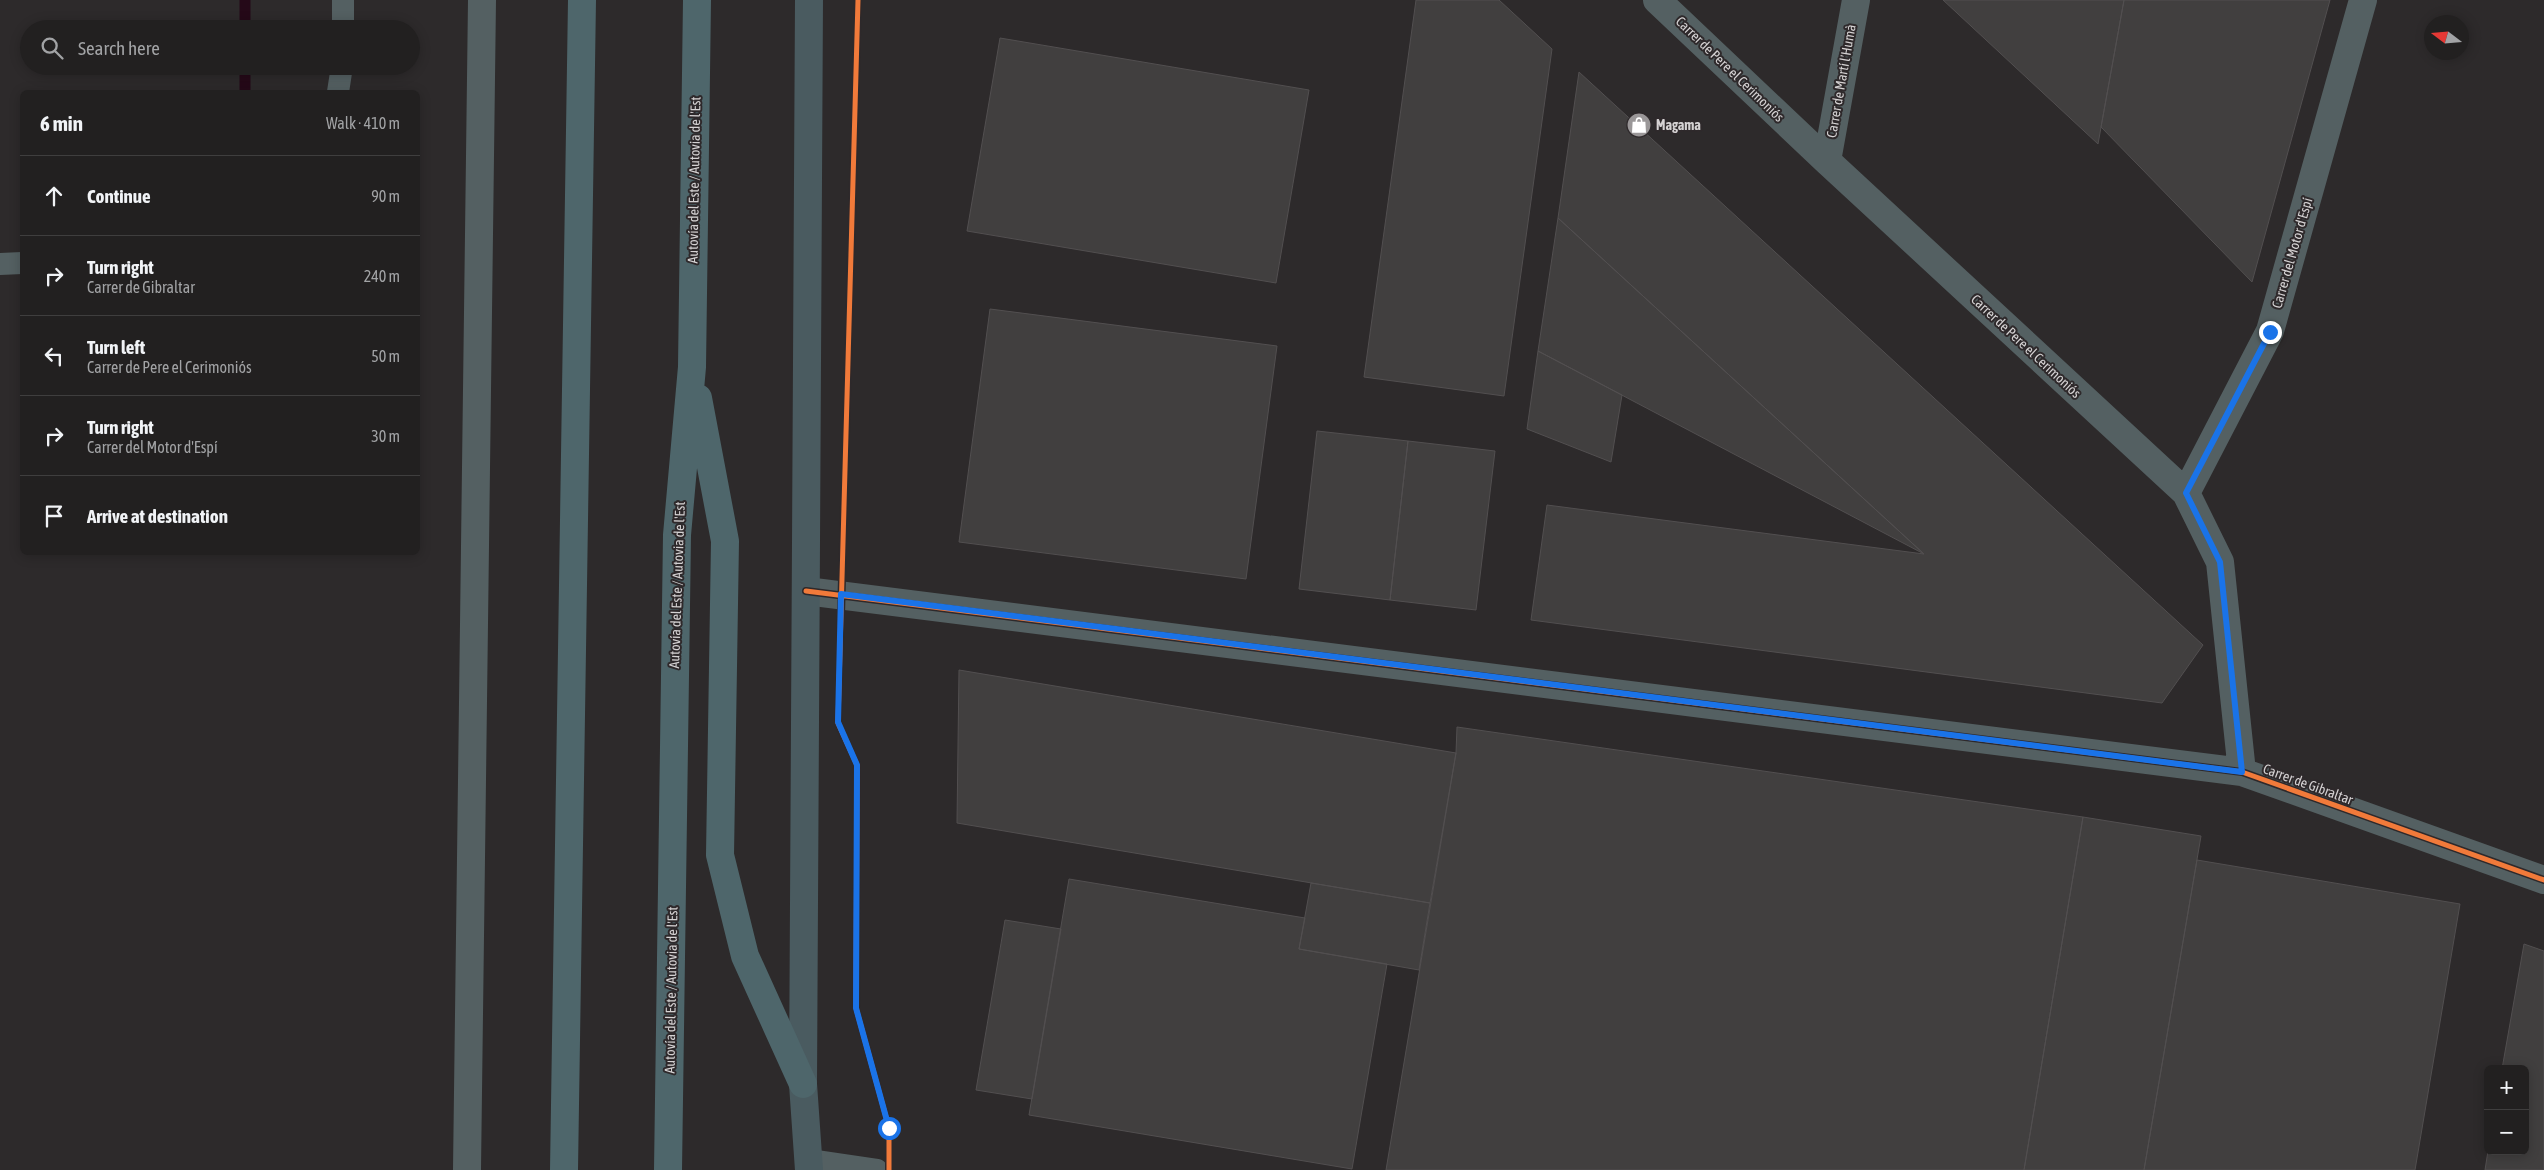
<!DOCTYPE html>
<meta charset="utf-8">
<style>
:root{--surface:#222020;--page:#2e2d2d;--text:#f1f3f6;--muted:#a2a3a5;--line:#3f3e3e}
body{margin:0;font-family:"Asap Condensed",sans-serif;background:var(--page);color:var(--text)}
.controls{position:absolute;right:15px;bottom:15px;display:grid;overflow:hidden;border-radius:8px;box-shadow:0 2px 12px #0003}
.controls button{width:45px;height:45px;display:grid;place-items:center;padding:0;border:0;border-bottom:1px solid var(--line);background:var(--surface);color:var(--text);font:25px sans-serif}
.compass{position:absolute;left:2424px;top:15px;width:45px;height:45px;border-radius:50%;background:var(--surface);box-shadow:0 2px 12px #0003;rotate:286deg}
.stop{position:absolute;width:15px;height:15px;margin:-11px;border:4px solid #1a73e8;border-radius:50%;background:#fff}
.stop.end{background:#1a73e8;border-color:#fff;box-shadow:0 1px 5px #0008}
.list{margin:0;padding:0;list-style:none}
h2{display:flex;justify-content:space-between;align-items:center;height:65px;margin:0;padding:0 20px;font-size:21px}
h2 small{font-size:16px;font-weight:400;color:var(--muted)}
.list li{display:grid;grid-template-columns:32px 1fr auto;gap:15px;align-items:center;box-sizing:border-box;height:80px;padding:0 20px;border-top:1px solid var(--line)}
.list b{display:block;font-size:19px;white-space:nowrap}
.list p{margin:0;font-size:16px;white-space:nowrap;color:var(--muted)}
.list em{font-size:16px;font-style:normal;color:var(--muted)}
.icon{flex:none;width:28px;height:28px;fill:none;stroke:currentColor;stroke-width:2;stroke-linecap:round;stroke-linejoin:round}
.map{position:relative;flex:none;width:2544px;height:1170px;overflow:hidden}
.search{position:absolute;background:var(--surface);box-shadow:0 2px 12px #0003;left:20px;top:20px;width:400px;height:55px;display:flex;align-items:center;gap:12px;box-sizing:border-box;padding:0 18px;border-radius:28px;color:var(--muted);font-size:19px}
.panel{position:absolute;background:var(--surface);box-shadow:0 2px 12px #0003;left:20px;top:90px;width:400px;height:465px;border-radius:8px}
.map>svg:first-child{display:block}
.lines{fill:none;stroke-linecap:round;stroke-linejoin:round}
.stream{stroke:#250918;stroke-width:11}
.building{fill:#413f3f;stroke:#524f50}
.lane{stroke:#546062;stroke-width:22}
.street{stroke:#546062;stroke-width:28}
.secondary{stroke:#4a5b60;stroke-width:28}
.highway{stroke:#4e666b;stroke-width:28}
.cycleway-casing{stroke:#2e292b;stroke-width:8}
.cycleway{stroke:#f17a3a;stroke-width:5}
.route{stroke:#1a73e8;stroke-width:6}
.labels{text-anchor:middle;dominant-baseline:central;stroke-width:4;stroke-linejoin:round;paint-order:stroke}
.street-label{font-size:14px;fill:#d5d2d3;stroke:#2e292b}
.poi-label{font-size:14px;font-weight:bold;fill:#d5d2d3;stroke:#2e292b;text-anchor:start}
</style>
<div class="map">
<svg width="2544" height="1170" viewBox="0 0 2544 1170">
<rect width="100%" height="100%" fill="#2d2a2b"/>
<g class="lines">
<!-- stream -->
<path class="stream" d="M 245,29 L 245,0
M 245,92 L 245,66"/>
</g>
<!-- building -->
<path class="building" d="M 1416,0 L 1499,0 L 1552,49 L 1504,396 L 1364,377 Z
M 1943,0 L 2124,0 L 2098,144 Z
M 2124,0 L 2330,0 L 2252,282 L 2101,127 Z
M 1000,38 L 1309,90 L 1276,283 L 967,231 Z
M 1579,72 L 2203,645 L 2162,703 L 1531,620 L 1547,505 L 1924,554 L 1558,218 Z
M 1558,218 L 1924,554 L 1538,351 Z
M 990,309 L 1277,346 L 1246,579 L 959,542 Z
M 1538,351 L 1622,395 L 1611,462 L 1527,429 Z
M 1317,431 L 1408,441 L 1390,600 L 1299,589 Z
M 1408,441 L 1495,451 L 1476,610 L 1390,600 Z
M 959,670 L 1456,753 L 1430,903 L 957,823 Z
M 1457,727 L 2083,817 L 2024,1170 L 1386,1170 L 1456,753 Z
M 2083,817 L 2201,836 L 2144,1170 L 2024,1170 Z
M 2197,860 L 2460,904 L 2415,1170 L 2144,1170 Z
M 1069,879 L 1305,918 L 1299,949 L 1387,964 L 1352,1169 L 1029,1115 Z
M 1311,883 L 1430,903 L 1419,970 L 1299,949 Z
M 1005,920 L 1061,929 L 1032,1099 L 976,1090 Z
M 2524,944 L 2544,951 L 2544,1170 L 2485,1170 L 2488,1151 L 2525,1151 L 2525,1069 L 2502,1069 Z"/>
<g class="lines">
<!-- lane -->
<path class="lane" d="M 343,29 L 343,0
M 338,92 L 342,66
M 0,264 L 22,263
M 809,1160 L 877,1170"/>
<!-- street -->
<path class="street" d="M 1657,0 L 1827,161 L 2186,493 L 2220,562 L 2242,772
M 1827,161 L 1856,0
M 2186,493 L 2270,331 L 2363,0
M 806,591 L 2242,772 L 2544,880
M 467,1170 L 482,0"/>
<!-- secondary -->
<path class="secondary" d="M 809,0 L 803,1084 L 809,1170"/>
<!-- highway -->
<path class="highway" d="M 698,398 L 725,541 L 720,855 L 745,956 L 803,1084
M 564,1170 L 582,0
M 668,1170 L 677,535 L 692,367 L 697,0"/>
<defs>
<path id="cycleway" d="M 858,0 L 838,723 L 857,765 L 856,1008 L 889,1128 L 889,1170
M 806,591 L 2242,772 L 2544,880"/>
</defs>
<!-- cycleway casing -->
<use href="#cycleway" class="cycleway-casing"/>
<!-- cycleway -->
<use href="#cycleway" class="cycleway"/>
</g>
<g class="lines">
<!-- route -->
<path class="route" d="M 889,1128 L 856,1008 L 857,765 L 838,722 L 841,594 L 2242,772 L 2220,562 L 2186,493 L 2270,332"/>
</g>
<!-- icons -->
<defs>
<symbol id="shop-disc" viewBox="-11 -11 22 22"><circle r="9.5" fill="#9a9798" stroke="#2e292b"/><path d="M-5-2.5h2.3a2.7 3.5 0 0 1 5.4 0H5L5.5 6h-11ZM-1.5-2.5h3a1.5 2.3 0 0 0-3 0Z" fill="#fff"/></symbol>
</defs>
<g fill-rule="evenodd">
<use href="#shop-disc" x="1625" y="111" width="28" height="28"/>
</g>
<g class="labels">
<!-- street labels -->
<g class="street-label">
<text transform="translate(1730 69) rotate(44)">Carrer de Pere el Cerimoniós</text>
<text transform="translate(1841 81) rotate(-80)">Carrer de Martí l'Humà</text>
<text transform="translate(694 180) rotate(-89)">Autovía del Este / Autovia de l'Est</text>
<text transform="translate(2292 253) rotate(-74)">Carrer del Motor d'Espí</text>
<text transform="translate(2026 346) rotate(43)">Carrer de Pere el Cerimoniós</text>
<text transform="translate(677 585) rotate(-88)">Autovía del Este / Autovia de l'Est</text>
<text transform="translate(2308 784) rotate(20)">Carrer de Gibraltar</text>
<text transform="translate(671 990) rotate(-89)">Autovía del Este / Autovia de l'Est</text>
</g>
<!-- poi labels -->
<g class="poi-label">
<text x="1656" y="125">Magama</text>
</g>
</g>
</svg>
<div class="controls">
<button>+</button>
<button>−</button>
</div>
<svg class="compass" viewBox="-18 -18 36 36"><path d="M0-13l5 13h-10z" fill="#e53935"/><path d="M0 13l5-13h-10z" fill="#a2a3a5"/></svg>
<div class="stop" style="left:889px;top:1128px"></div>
<div class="stop end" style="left:2270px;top:332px"></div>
<div class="search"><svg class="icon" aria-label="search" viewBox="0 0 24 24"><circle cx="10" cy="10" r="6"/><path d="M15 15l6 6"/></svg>Search here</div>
<section class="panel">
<h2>6 min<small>Walk · 410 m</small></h2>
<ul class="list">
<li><svg class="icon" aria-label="ahead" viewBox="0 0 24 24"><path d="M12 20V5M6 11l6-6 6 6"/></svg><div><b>Continue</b></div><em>90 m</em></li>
<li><svg class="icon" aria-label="right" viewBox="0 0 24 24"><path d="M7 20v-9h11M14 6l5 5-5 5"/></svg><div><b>Turn right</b><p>Carrer de Gibraltar</p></div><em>240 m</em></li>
<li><svg class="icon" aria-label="left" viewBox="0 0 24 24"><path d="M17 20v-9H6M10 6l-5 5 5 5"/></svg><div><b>Turn left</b><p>Carrer de Pere el Cerimoniós</p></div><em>50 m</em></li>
<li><svg class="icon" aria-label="right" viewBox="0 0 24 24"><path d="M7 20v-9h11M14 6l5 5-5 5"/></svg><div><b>Turn right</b><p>Carrer del Motor d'Espí</p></div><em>30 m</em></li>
<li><svg class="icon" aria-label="arrive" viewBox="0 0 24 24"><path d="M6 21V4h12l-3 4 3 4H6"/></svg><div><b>Arrive at destination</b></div></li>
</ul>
</section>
</div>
